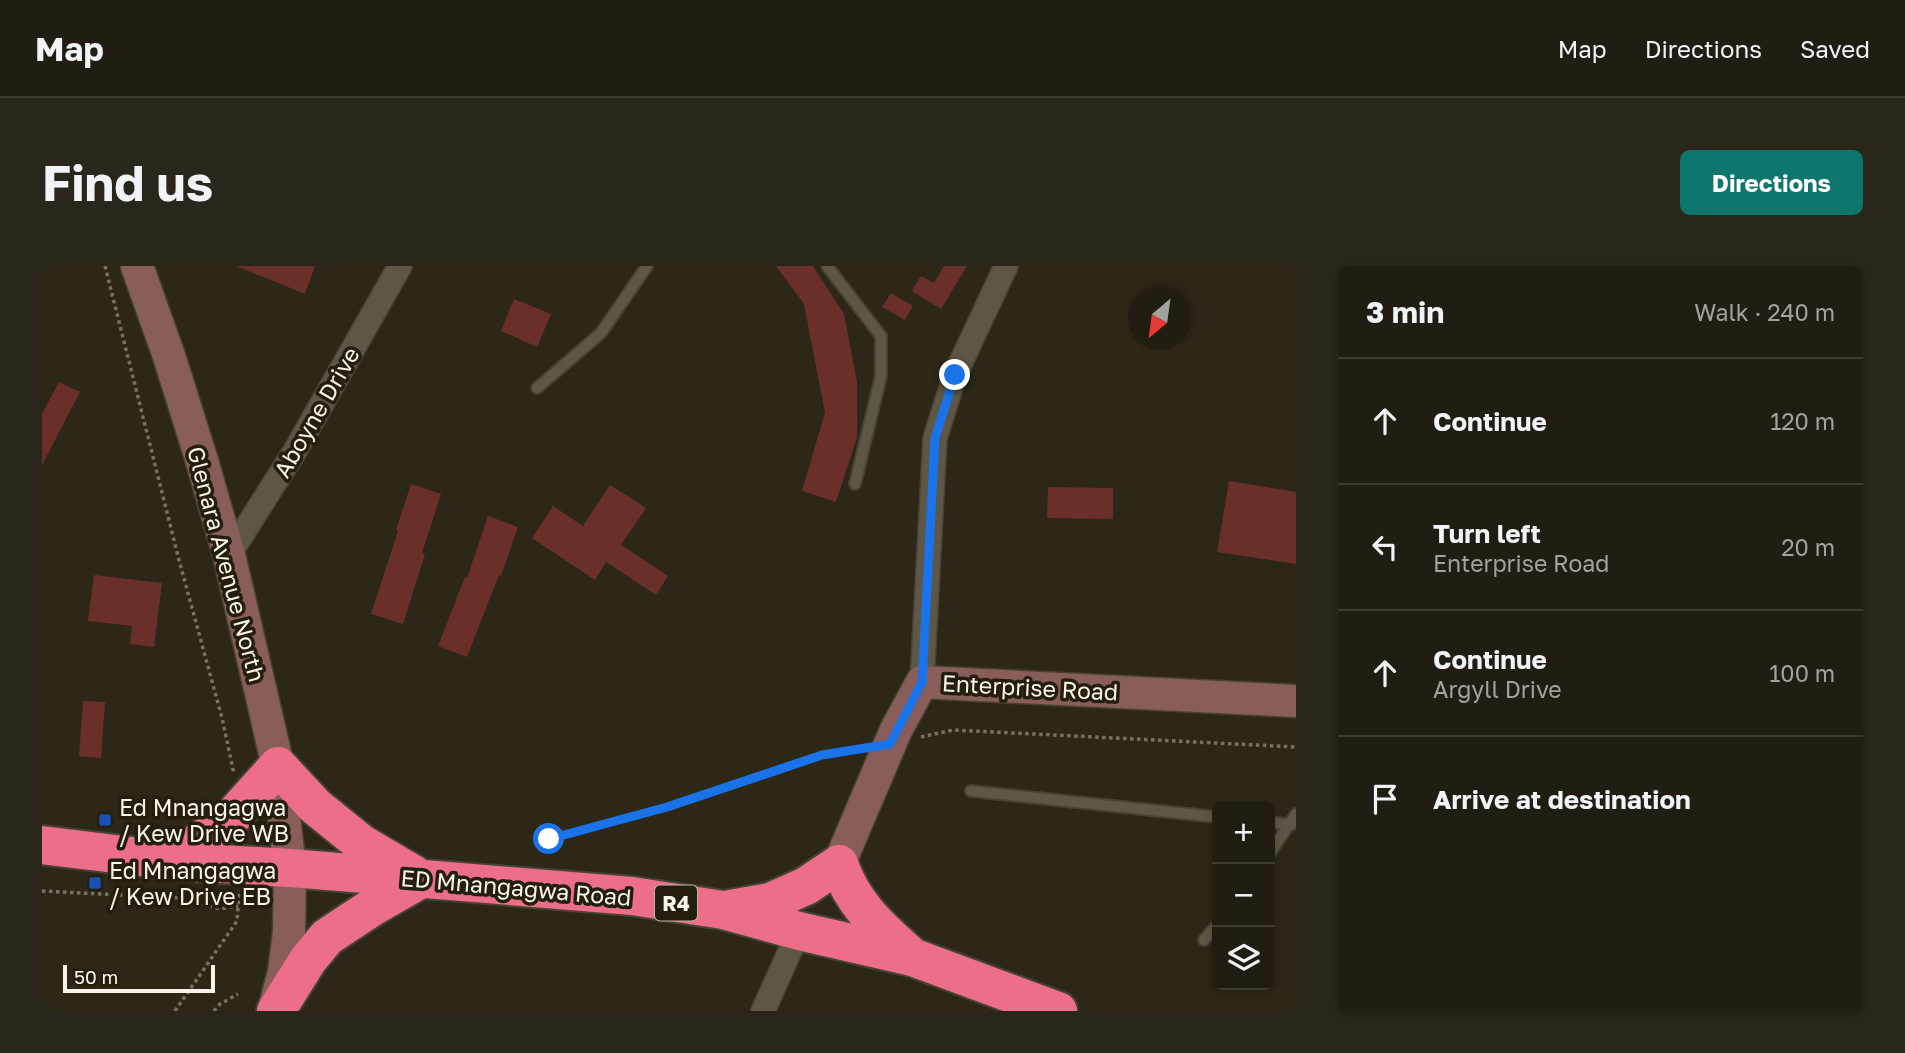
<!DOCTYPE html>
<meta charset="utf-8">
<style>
:root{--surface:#221d12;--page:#2a261b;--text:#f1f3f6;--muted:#a2a29f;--line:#3f3b32;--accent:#0f766e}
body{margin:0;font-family:"Golos Text",sans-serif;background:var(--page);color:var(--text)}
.controls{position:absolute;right:21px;bottom:21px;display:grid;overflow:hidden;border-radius:10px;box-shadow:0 4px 10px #0003}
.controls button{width:63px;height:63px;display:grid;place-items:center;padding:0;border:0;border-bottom:2px solid var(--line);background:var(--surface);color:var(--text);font:35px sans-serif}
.compass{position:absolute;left:1086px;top:21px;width:63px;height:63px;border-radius:50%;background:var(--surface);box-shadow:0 4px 10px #0003;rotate:209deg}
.scale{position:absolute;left:21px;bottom:18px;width:152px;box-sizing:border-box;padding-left:7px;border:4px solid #f8f4ea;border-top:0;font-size:19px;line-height:24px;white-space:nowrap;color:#f8f4ea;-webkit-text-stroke:5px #241e0e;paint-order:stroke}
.stop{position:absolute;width:21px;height:21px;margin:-16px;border:5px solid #1a73e8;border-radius:50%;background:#fff}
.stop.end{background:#1a73e8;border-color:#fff;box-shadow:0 2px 7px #0008}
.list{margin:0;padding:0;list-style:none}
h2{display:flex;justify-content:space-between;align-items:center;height:91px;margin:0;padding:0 28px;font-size:30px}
h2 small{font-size:23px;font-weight:400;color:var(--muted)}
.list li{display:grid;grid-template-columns:46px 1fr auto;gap:21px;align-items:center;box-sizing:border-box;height:126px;padding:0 28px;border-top:2px solid var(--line)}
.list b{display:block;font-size:26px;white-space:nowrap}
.list p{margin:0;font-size:23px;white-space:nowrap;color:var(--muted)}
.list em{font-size:23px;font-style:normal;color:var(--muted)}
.icon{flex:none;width:38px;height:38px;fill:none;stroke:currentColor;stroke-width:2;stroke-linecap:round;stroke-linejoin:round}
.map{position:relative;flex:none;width:1254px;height:745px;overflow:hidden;border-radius:10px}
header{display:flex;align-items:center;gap:42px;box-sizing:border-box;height:98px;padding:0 35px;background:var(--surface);border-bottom:2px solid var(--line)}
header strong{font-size:33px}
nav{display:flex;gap:38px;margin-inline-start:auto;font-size:24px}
.intro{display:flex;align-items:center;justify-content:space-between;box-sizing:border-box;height:168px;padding:0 42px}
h1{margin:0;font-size:49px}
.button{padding:18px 32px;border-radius:10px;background:var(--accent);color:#fff;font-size:24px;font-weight:700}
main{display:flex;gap:42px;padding:0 42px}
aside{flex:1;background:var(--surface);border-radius:10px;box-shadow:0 4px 10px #0003}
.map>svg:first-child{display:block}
.building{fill:#6b2f2a}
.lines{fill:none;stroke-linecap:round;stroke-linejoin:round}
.lane-casing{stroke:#484236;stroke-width:14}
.street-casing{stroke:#484236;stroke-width:26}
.secondary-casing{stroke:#484236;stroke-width:35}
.highway-casing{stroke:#484236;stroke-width:42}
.path{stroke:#777265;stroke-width:3.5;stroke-dasharray:3.5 3.5;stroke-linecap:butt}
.lane{stroke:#5e5746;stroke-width:10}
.street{stroke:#5e5746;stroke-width:23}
.secondary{stroke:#895e5a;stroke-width:32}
.highway{stroke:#ec6e8a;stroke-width:38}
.route{stroke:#1a73e8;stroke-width:9}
.transit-dot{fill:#1a4fb4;stroke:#241e0e;stroke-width:2.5}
.labels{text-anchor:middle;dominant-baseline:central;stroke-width:7;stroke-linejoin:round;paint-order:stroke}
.shield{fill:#241e0e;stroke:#b8b4a8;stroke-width:2}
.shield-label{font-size:21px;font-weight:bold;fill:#f8f4ea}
.street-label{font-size:23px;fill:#f8f4ea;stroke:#241e0e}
.poi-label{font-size:23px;fill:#f8f4ea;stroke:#241e0e;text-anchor:start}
</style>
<header>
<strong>Map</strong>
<nav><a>Map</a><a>Directions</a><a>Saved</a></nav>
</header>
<div class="intro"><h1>Find us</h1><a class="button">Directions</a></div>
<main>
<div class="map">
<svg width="1254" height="745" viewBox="0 0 1254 745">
<rect width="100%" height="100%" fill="#2d2718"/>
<!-- building -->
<path class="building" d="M 194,0 L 273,0 L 263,28 Z
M 734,0 L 771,0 L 802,48 L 815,116 L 815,171 L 794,236 L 760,225 L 783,147 L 762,38 Z
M 902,0 L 925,0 L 899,43 L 870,25 L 879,10 L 892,17 Z
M 849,27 L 871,40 L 863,54 L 840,41 Z
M 472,33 L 509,48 L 495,81 L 459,65 Z
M 17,116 L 38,126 L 0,199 L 0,148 Z
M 1187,215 L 1254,226 L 1254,298 L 1175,286 Z
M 369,218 L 399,228 L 380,287 L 383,288 L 361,358 L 329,348 L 356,265 L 354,264 Z
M 568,219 L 604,242 L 579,279 L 626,310 L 614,329 L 564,296 L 553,314 L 490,272 L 511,240 L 541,260 Z
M 1006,221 L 1071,222 L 1071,253 L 1005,252 Z
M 446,250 L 476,261 L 459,310 L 457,309 L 425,391 L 396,380 L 423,311 L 425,312 Z
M 52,309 L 120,317 L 112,381 L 88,378 L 90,360 L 46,355 Z
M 41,435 L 63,436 L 59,492 L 37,490 Z"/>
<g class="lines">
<defs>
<path id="lane" d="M 785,0 L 839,70 L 839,110 L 813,218
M 495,122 L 559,67 L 605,0
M 929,525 L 1175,551
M 1228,556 L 1249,559
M 1228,587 L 1254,548
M 1162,674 L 1175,659"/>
<path id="street" d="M 187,289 L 253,185 L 358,0
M 880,416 L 893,172 L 913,109 L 964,0
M 721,745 L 757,665"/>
<path id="secondary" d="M 95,0 L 127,90 L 160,195 L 187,289 L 236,500 L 248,602 L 247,667 L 242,706 L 234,736
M 797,598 L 854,464 L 880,416 L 1254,435"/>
<path id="highway" d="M 0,579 L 131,595 L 248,602 L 590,630 L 681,644 L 757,665 L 870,691 L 1016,745
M 131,595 L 191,550 L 236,500 L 273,540 L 320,578 L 371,608
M 688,643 L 728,636 L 764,620 L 797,598 C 811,639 837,661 868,689
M 234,745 L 266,694 L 285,671 L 332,640 L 379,613"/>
</defs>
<!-- lane casing -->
<use href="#lane" class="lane-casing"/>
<!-- street casing -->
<use href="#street" class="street-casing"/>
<!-- secondary casing -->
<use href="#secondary" class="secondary-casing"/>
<!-- highway casing -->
<use href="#highway" class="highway-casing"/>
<!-- path -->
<path class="path" d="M 63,0 L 137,294 L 180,452 L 192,508
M 879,471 L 911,464 L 1254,481
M 507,573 L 625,541 L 780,489 L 820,482
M 0,625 L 138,632 L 178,643 L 196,640
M 133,745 L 195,655 L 197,626
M 172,745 L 178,738 L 196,728"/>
<!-- lane -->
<use href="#lane" class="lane"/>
<!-- street -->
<use href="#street" class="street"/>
<!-- secondary -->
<use href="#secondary" class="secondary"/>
<!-- highway -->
<use href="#highway" class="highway"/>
</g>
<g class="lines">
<!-- route -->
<path class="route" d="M 507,573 L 625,541 L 780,489 L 848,478 L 880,416 L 893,172 L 913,109"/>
</g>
<!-- markers -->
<g class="transit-dot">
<rect x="56" y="547" width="14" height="14" rx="3.5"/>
<rect x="46" y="610" width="14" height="14" rx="3.5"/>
</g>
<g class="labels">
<!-- shield labels -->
<rect class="shield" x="613" y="619.5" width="42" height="35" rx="5"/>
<g class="shield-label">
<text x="634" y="637">R4</text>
</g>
<!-- street labels -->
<g class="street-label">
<text transform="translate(274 146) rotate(-60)">Aboyne Drive</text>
<text transform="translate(185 298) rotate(75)">Glenara Avenue North</text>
<text transform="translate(988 421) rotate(3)">Enterprise Road</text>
<text transform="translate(474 621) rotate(5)">ED Mnangagwa Road</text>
</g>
<!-- poi labels -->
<g class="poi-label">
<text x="77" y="541">Ed Mnangagwa<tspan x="77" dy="26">/ Kew Drive WB</tspan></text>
<text x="67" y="604">Ed Mnangagwa<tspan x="67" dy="26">/ Kew Drive EB</tspan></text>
</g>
</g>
</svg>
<div class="controls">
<button>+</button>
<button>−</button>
<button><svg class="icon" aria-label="layers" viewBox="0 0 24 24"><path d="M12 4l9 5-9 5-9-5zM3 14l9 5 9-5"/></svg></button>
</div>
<svg class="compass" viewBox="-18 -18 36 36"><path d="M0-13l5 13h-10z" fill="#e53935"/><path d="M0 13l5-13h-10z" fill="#a2a29f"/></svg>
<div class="scale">50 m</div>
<div class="stop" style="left:507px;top:573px"></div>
<div class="stop end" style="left:913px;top:109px"></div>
</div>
<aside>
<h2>3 min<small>Walk · 240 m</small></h2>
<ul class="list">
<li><svg class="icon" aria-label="ahead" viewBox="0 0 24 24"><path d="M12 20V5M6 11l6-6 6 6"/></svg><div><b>Continue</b></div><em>120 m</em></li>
<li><svg class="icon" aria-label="left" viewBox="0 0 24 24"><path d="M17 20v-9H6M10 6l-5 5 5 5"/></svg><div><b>Turn left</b><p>Enterprise Road</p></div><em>20 m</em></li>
<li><svg class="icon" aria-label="ahead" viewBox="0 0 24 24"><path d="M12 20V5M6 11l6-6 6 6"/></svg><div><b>Continue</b><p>Argyll Drive</p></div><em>100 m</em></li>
<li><svg class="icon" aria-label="arrive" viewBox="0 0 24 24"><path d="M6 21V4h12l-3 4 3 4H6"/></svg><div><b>Arrive at destination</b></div></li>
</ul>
</aside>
</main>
